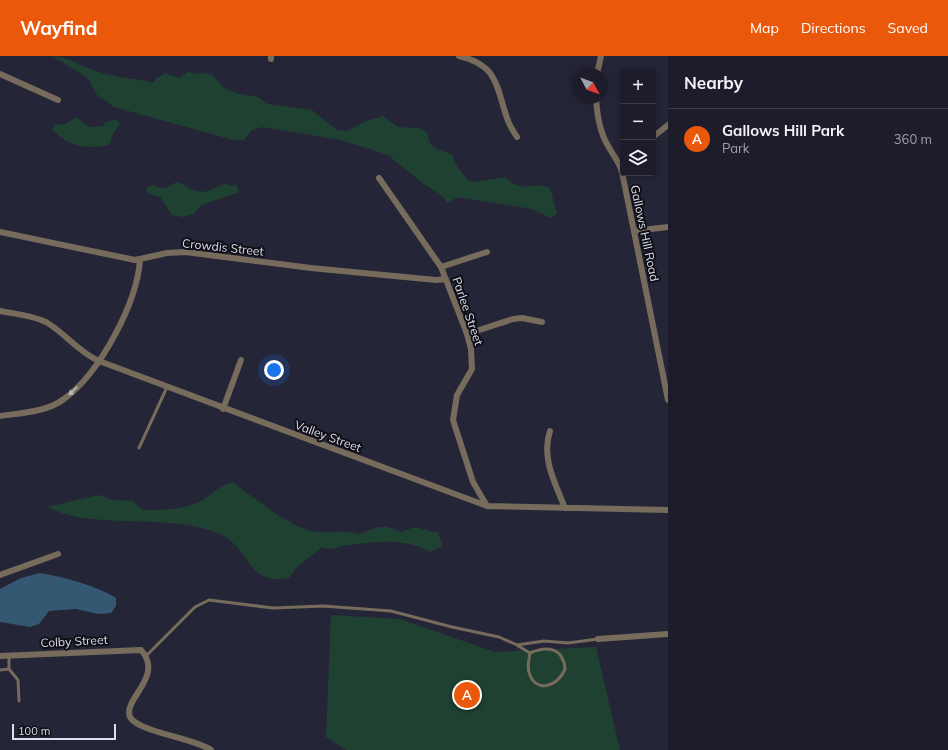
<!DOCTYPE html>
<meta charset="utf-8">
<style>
:root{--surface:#1c1c2a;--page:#252532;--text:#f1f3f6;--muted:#a0a1a8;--line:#3a3a47;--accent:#ea580c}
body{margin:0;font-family:Mulish,sans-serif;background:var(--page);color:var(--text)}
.controls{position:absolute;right:12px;top:12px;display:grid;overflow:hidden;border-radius:4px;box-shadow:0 2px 10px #0003}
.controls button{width:36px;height:36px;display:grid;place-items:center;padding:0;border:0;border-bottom:1px solid var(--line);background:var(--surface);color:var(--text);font:20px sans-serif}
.compass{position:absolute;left:572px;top:12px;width:36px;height:36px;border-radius:50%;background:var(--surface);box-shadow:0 2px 10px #0003;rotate:131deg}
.scale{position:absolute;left:12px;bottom:10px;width:104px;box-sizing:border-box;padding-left:4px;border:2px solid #dddeeb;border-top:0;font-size:11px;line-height:14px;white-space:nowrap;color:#dddeeb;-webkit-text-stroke:3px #0f0f18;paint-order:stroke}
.you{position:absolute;left:274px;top:314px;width:14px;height:14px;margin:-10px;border:3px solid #fff;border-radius:50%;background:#1a73e8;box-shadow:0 0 0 6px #1a73e833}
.badge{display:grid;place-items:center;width:26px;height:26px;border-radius:50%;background:var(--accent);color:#fff;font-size:13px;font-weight:700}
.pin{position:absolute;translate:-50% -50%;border:2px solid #fff;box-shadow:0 1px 4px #0006}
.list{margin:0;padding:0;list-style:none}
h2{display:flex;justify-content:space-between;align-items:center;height:52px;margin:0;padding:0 16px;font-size:17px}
h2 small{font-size:13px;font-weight:400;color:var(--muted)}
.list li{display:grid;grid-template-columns:26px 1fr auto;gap:12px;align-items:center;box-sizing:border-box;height:60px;padding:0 16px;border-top:1px solid var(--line)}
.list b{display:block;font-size:15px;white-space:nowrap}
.list p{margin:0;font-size:13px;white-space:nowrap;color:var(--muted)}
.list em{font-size:13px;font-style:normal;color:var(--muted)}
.icon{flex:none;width:22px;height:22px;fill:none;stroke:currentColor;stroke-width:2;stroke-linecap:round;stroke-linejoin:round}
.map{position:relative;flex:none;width:668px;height:694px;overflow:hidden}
header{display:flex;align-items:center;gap:24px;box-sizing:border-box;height:56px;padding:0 20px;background:var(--accent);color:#fff}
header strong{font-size:19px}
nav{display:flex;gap:22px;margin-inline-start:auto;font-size:14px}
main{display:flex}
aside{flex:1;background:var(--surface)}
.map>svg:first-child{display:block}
.green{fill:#1f4131}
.water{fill:#345872}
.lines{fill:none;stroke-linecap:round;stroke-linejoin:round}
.lane{stroke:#776b5c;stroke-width:3}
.street{stroke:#776b5c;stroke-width:6}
.oneway{fill:#bebcc0}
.labels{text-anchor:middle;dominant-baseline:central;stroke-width:4;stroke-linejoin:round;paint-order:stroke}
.street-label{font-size:12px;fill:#dddeeb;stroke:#0f0f18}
</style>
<header>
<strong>Wayfind</strong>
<nav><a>Map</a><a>Directions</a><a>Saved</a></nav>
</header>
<main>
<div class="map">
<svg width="668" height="694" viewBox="0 0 668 694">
<rect width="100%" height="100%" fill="#252538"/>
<!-- green -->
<path class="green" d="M 52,0 C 68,0 83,12 99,16 C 117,22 135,22 153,27 L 157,22 L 165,17 L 179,22 L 188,16 L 198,18 L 202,17 L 211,18 L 224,32 L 239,38 L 258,41 L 267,48 L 312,54 L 337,74 L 348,75 L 366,65 L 383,60 L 398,71 L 420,72 L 427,76 L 430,87 L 436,93 L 452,98 L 456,109 L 468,124 L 474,126 L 505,121 C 527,140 533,124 550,132 L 557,157 L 551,162 L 532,153 L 463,142 L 456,142 L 448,147 L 446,146 L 444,141 L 421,126 L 388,99 L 341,84 L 263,71 L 252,74 L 244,84 L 233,84 L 114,51 L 97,39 L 89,24 L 83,19 Z
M 76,61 L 89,71 L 103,70 L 106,66 L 116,63 L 120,67 L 112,80 L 110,88 C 91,95 65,90 52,73 L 55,68 L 64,69 Z
M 179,126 L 192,134 L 201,136 L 208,135 L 226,127 L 229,130 L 236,129 L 239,135 L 237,137 L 204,148 L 200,150 L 194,158 L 183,161 L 172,159 L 160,141 L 149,138 L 146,133 C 153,126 156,132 164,132 C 170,131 173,126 179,126 Z
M 233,426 C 250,440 291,471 311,475 C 328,478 344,473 360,478 C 378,471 383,467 401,476 L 415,471 L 438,477 L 442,487 L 441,491 L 430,496 C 405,481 371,486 343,490 C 335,492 329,495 322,491 L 297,511 L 289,522 C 246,530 251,492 220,478 C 165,455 98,476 47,451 L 98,439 L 113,444 L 133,445 L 142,454 C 161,454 183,454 201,445 C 212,439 219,429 233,426 Z
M 331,559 L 400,563 L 495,596 L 596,591 L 620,694 L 346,694 L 326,681 Z"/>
<!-- water -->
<path class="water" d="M 40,517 C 64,521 95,529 116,542 L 116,550 L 111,557 L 98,558 L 76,553 L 49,555 L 39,568 L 30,571 L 0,566 L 0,533 L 21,522 Z"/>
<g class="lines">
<!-- lane -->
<path class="lane" d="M 139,392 L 167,331
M 517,589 L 544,585 L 568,587 L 598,583
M 146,600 L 195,551 L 209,544 L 273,552 L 323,550 L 391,555 L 452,571 L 499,581 L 515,588 L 530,597 C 529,603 527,610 529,616 C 535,638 558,631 565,613 C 563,591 547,590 530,597
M 9,613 L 18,624 L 19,645
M 0,614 L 9,613 L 9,599"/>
<!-- street -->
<path class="street" d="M 459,0 C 498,9 496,30 507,62 C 509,69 513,75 517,81
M 271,3 L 271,0
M 0,18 L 58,44
M 597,18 L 601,0
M 596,42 C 597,58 599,74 607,88 C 612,98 619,105 622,116 L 668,344
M 653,81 L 668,69
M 379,122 L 441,211 L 467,278 L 471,293 L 472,313 L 457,339 L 453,364 L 473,426 L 487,450
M 634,175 L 668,171
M 0,176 L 135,204 L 167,197 L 185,196 L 311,212 L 436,224 L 446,223
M 441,211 L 487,196
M 0,255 C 15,258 32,259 46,266 C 65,277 78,296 99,305 L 487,450 L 668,454
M 467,278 L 513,263 L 522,262 L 542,266
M 223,353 L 241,304
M 0,360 C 21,357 47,356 64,343 C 100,317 137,247 140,204
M 550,375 C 541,402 555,427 565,452
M 0,519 L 58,498
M 598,583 L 668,578
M 0,600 L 141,594 C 165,620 122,644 130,661 C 138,676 194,682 211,694"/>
</g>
<!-- one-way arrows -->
<defs><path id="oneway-solid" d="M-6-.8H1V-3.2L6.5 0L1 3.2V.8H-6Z"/></defs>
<use class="oneway" href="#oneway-solid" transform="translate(73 335) rotate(136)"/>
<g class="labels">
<!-- street labels -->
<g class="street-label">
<text transform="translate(645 177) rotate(78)">Gallows Hill Road</text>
<text transform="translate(223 191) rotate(6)">Crowdis Street</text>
<text transform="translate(468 255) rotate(71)">Parlee Street</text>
<text transform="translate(328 380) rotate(20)">Valley Street</text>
<text transform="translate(74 585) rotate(-3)">Colby Street</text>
</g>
</g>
</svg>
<div class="controls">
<button>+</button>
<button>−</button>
<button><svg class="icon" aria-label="layers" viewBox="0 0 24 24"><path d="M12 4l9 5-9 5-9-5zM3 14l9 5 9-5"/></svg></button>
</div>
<svg class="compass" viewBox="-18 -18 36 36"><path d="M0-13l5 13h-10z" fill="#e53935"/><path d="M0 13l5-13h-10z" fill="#a0a1a8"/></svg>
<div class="scale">100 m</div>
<div class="you"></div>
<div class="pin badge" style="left:467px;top:639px">A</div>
</div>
<aside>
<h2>Nearby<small></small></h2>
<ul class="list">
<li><span class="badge">A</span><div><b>Gallows Hill Park</b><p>Park</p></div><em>360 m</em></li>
</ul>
</aside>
</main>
